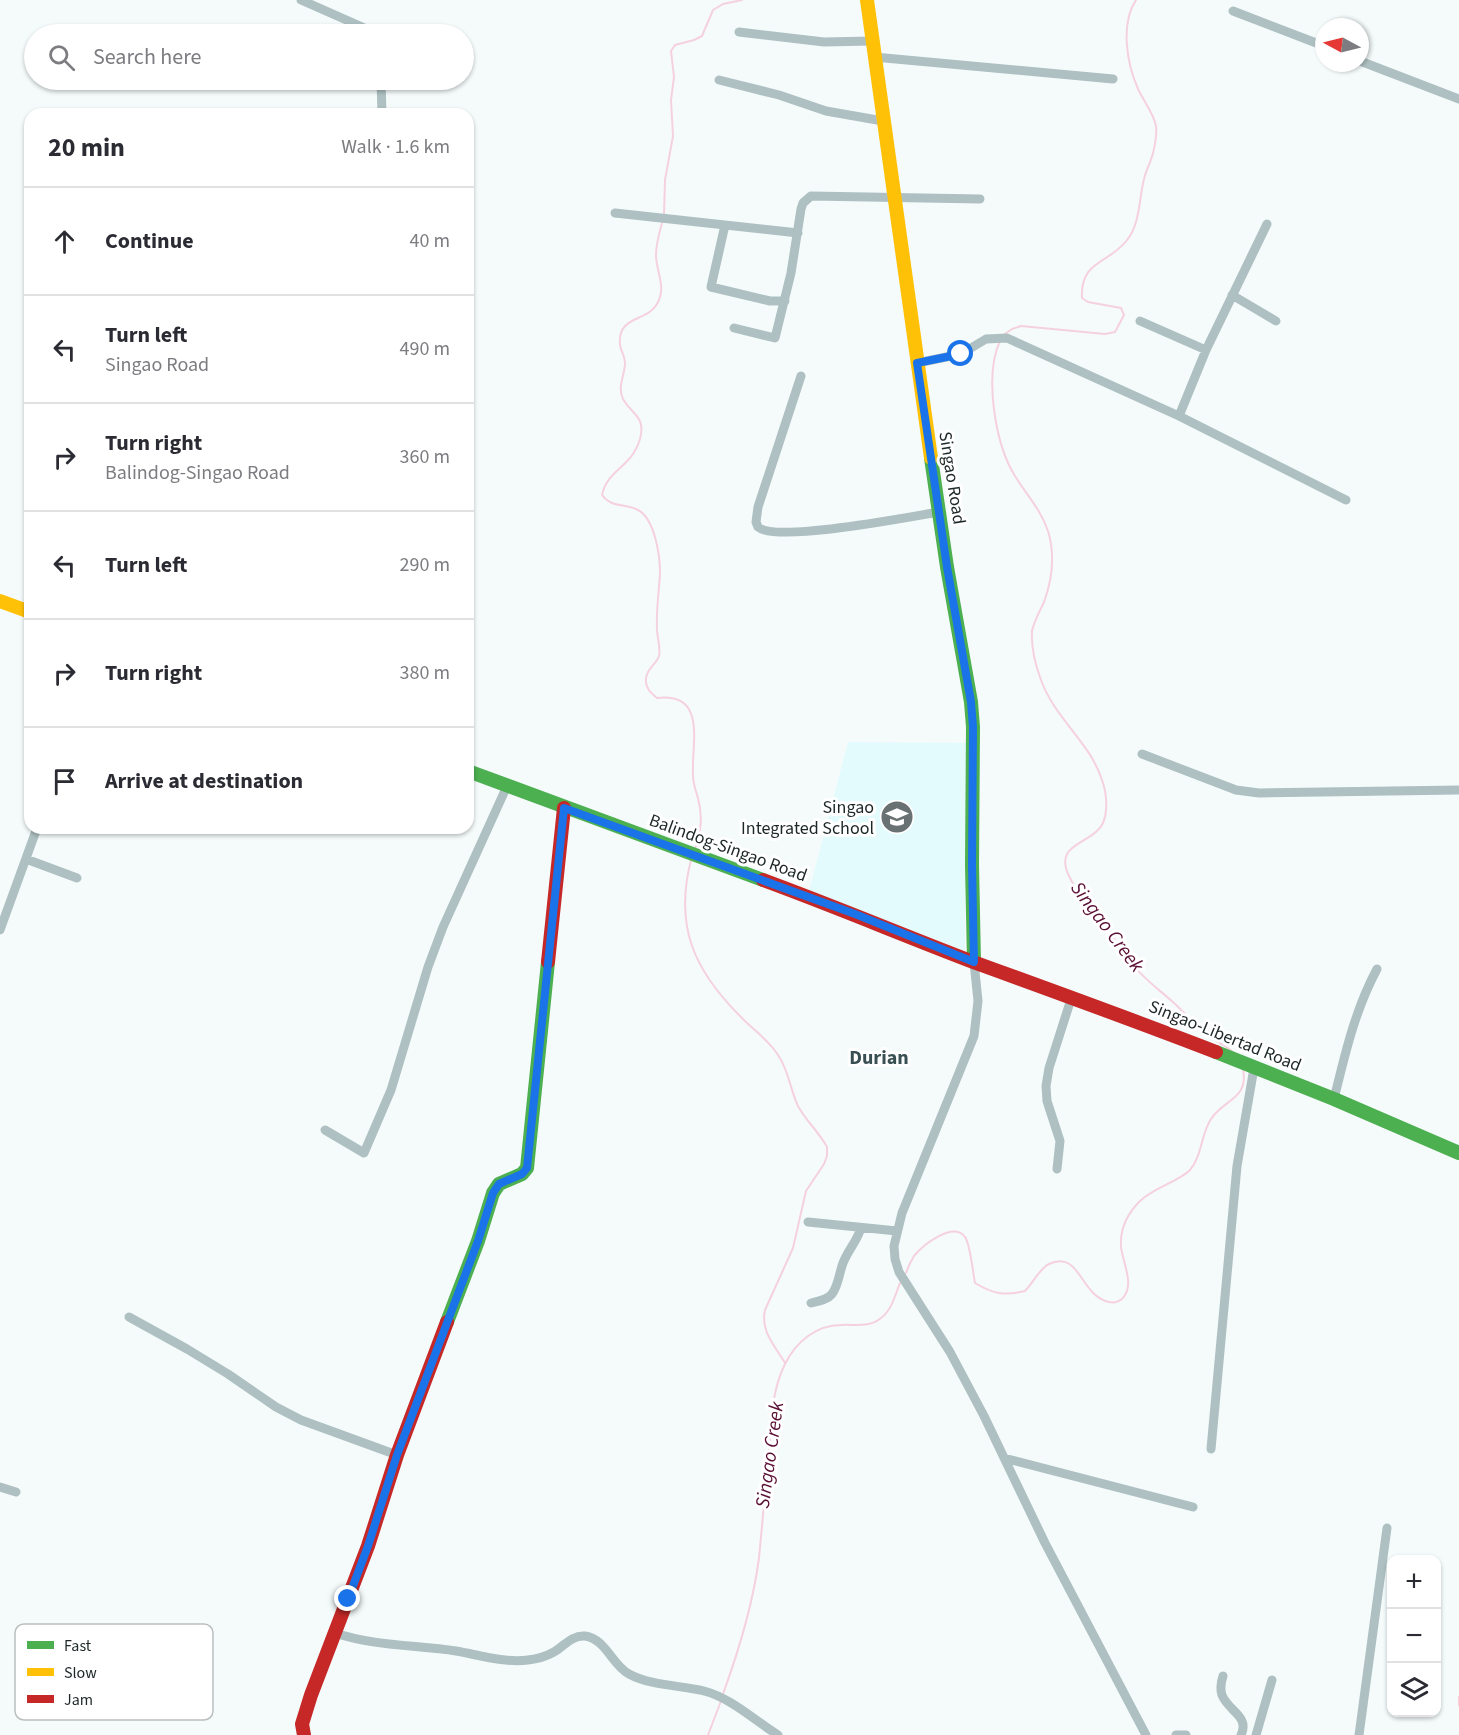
<!DOCTYPE html>
<meta charset="utf-8">
<style>
:root{--surface:#fff;--page:#f2f2f3;--text:#2b2b33;--muted:#7c7c81;--line:#e1e1e2}
body{margin:0;font-family:"Source Sans 3",sans-serif;background:var(--page);color:var(--text)}
.controls{position:absolute;right:18px;bottom:18px;display:grid;overflow:hidden;border-radius:12px;box-shadow:0 2px 4px #0004}
.controls button{width:54px;height:54px;display:grid;place-items:center;padding:0;border:0;border-bottom:2px solid var(--line);background:var(--surface);color:var(--text);font:30px sans-serif}
.compass{position:absolute;left:1315px;top:18px;width:54px;height:54px;border-radius:50%;background:var(--surface);box-shadow:0 2px 4px #0004;rotate:277deg}
.stop{position:absolute;width:18px;height:18px;margin:-14px;border:4px solid #1a73e8;border-radius:50%;background:#fff}
.stop.end{background:#1a73e8;border-color:#fff;box-shadow:0 2px 6px #0008}
.list{margin:0;padding:0;list-style:none}
h2{display:flex;justify-content:space-between;align-items:center;height:78px;margin:0;padding:0 24px;font-size:26px}
h2 small{font-size:20px;font-weight:400;color:var(--muted)}
.list li{display:grid;grid-template-columns:39px 1fr auto;gap:18px;align-items:center;box-sizing:border-box;height:108px;padding:0 24px;border-top:2px solid var(--line)}
.list b{display:block;font-size:22px;white-space:nowrap}
.list p{margin:0;font-size:20px;white-space:nowrap;color:var(--muted)}
.list em{font-size:20px;font-style:normal;color:var(--muted)}
.icon{flex:none;width:33px;height:33px;fill:none;stroke:currentColor;stroke-width:2;stroke-linecap:round;stroke-linejoin:round}
.map{position:relative;flex:none;width:1459px;height:1735px;overflow:hidden}
.search{position:absolute;background:var(--surface);box-shadow:0 2px 4px #0004;left:24px;top:24px;width:450px;height:66px;display:flex;align-items:center;gap:15px;box-sizing:border-box;padding:0 21px;border-radius:33px;color:var(--muted);font-size:22px}
.panel{position:absolute;background:var(--surface);box-shadow:0 2px 4px #0004;left:24px;top:108px;width:450px;height:726px;border-radius:18px}
.map>svg:first-child{display:block}
.built{fill:#e4fbfd}
.lines{fill:none;stroke-linecap:round;stroke-linejoin:round}
.stream{stroke:#f5d1de;stroke-width:2}
.street{stroke:#aec0c2;stroke-width:9}
.fast{stroke:#4caf50;stroke-width:14}
.slow{stroke:#ffc107;stroke-width:14}
.jam{stroke:#c62828;stroke-width:14}
.route{stroke:#1a73e8;stroke-width:8}
.labels{text-anchor:middle;dominant-baseline:central;stroke-width:6;stroke-linejoin:round;paint-order:stroke}
.street-label{font-size:18px;fill:#1d2728;stroke:#fff}
.poi-label{font-size:18px;fill:#1d2728;stroke:#fff;text-anchor:end}
.water-label{font-size:20px;font-style:italic;fill:#5a0e34;stroke:#fff}
.neighbourhood-label{font-size:20px;font-weight:bold;fill:#395052;stroke:#fff}
.key{fill:#fff;stroke:#bbbebe;stroke-width:1.5}
.key-label{font-size:16px;fill:#1d2728}
</style>
<div class="map">
<svg width="1459" height="1735" viewBox="0 0 1459 1735">
<rect width="100%" height="100%" fill="#f5fbfb"/>
<!-- built -->
<path class="built" d="M 848,742 L 966,743 L 965,951 L 809,891 Z"/>
<g class="lines">
<!-- stream -->
<path class="stream" d="M 664,215 L 665,180 L 673,136 L 671,100 L 674,77 L 671,51 L 675,45 L 694,40 L 702,36 L 713,10 L 723,4 L 742,0
M 662,223 C 659,234 656,244 656,255 C 656,272 667,287 657,304 C 647,322 617,315 620,345 C 621,351 625,357 625,363 C 625,375 617,387 623,399 C 632,415 646,416 640,439 C 631,469 608,468 602,495 C 611,508 625,503 638,510 C 655,519 660,556 660,573 C 659,592 656,610 657,629 C 657,637 661,648 659,656 C 656,665 646,669 646,679 C 645,688 651,693 657,698 C 708,692 691,745 693,775 C 693,784 696,791 698,798 C 703,817 701,831 695,849
M 1005,334 L 1012,329 L 1021,326 L 1105,334 L 1115,332 L 1124,315 L 1121,308 L 1088,302 L 1082,298 C 1080,260 1109,264 1127,240 C 1140,224 1139,199 1144,179 C 1146,170 1151,162 1153,153 C 1155,146 1157,133 1156,126 C 1154,114 1143,100 1138,89 C 1127,64 1120,24 1136,0
M 1000,341 C 984,375 995,444 1015,476 C 1026,494 1041,510 1048,531 C 1055,554 1052,580 1044,602 C 1040,611 1034,621 1032,631 C 1031,648 1035,664 1041,680 C 1055,719 1090,742 1102,780 C 1107,794 1110,820 1097,831 C 1081,846 1054,847 1070,878 C 1078,894 1091,908 1102,922 C 1113,936 1122,952 1134,966 C 1145,980 1161,991 1174,1003 C 1184,1012 1193,1023 1203,1032 C 1213,1041 1227,1045 1236,1055
M 691,860 C 674,926 694,970 740,1016 C 752,1029 769,1040 778,1055 C 789,1071 790,1089 798,1106 C 806,1121 819,1132 827,1147 L 827,1156 L 824,1164 L 806,1191 L 793,1248 L 765,1310 C 760,1331 775,1346 785,1363
M 906,1273 C 908,1267 911,1261 914,1256 C 923,1245 953,1221 965,1237 C 970,1243 973,1273 975,1283 C 993,1294 1005,1296 1025,1291 C 1033,1283 1040,1268 1049,1264 C 1081,1250 1079,1295 1109,1302 C 1113,1303 1118,1302 1122,1299 C 1136,1285 1122,1262 1121,1246 C 1120,1229 1128,1213 1140,1201 C 1155,1187 1178,1182 1190,1170 C 1202,1156 1201,1134 1211,1119 C 1224,1099 1249,1099 1243,1069
M 723,1694 C 739,1650 753,1604 759,1558 C 762,1526 765,1494 768,1462 C 771,1430 770,1394 785,1364 C 796,1342 816,1325 841,1325 C 855,1324 869,1328 881,1318 C 892,1310 895,1295 900,1283
M 1459,1697 L 1459,1705
M 708,1735 L 721,1701"/>
<!-- street -->
<path class="street" d="M 301,0 L 378,34
M 1233,11 L 1324,46
M 739,32 L 824,42 L 872,41
M 874,57 L 1113,79
M 1360,61 L 1459,99
M 381,80 L 382,114
M 719,80 L 779,95 L 826,111 L 883,121
M 615,213 L 798,233
M 725,225 L 711,287 L 770,301 L 785,301
M 1232,295 L 1276,321
M 1140,321 L 1206,350
M 734,328 L 775,338 L 791,273 L 801,209 L 803,203 L 811,196 L 980,199
M 917,363 L 961,354 L 986,339 L 1007,338 L 1179,416 L 1346,500
M 801,376 L 758,507 L 756,522 L 758,527 C 776,543 909,517 939,512
M 1179,416 L 1206,350 L 1267,224
M 1142,754 L 1236,790 L 1259,793 L 1459,790
M 26,859 L 77,878
M 0,930 L 37,828
M 974,962 L 978,1001 L 974,1036 L 902,1213 L 894,1246 L 895,1259 L 899,1272 L 950,1352 L 984,1416 L 1045,1543 L 1146,1735
M 1334,1099 C 1345,1054 1355,1010 1377,969
M 325,1130 L 364,1153 L 391,1090 L 428,967 L 443,927 L 507,786
M 1057,1169 L 1060,1141 L 1047,1101 L 1046,1086 L 1049,1068 L 1072,996
M 808,1222 L 897,1231
M 811,1303 C 819,1301 827,1300 832,1294 C 838,1286 839,1275 842,1266 C 846,1252 857,1242 861,1228
M 129,1317 L 187,1349 L 228,1374 L 276,1407 L 301,1420 L 397,1455
M 1211,1449 L 1237,1166 L 1254,1068
M 1004,1458 L 1193,1507
M 0,1487 L 16,1492
M 335,1633 C 374,1646 415,1645 456,1651 C 479,1655 504,1663 528,1660 C 537,1659 545,1657 554,1652 C 564,1646 572,1635 585,1636 C 606,1639 612,1665 629,1674 C 651,1686 680,1685 704,1691 C 731,1698 754,1720 778,1735
M 1223,1676 C 1221,1682 1220,1689 1222,1695 C 1228,1711 1250,1716 1241,1735
M 1176,1735 L 1186,1735
M 1256,1735 L 1272,1680
M 1359,1735 L 1387,1528"/>
<!-- fast -->
<path class="fast" d="M 931,458 L 947,567 L 971,702 L 973,727 L 972,865 L 974,962
M 468,771 L 763,880
M 1216,1052 L 1334,1099 L 1459,1153
M 447,1322 L 478,1241 L 493,1193 L 499,1184 L 522,1174 L 527,1168 L 548,962"/>
<!-- slow -->
<path class="slow" d="M 867,0 L 931,458
M 0,601 L 30,612"/>
<!-- jam -->
<path class="jam" d="M 763,880 C 834,906 905,936 976,963 C 1056,992 1136,1021 1216,1052
M 548,962 L 564,808
M 304,1735 L 302,1724 L 311,1695 L 368,1546 L 397,1455 L 447,1322"/>
</g>
<g class="lines">
<!-- route -->
<path class="route" d="M 348,1599 L 368,1546 L 397,1455 L 478,1241 L 493,1193 L 499,1184 L 522,1174 L 527,1168 L 564,808 L 855,914 L 974,962 L 972,865 L 973,727 L 971,702 L 947,567 L 917,363 L 961,354"/>
</g>
<!-- icons -->
<defs>
<symbol id="school-disc" viewBox="-11 -11 22 22"><circle r="9.5" fill="#697172" stroke="#fff"/><path d="M0-5L7-2L0 1L-7-2ZM-4 1L0 2.5L4 1V4Q0 6-4 4Z" fill="#fff"/></symbol>
</defs>
<g fill-rule="evenodd">
<use href="#school-disc" x="878" y="798" width="38" height="38"/>
</g>
<g class="labels">
<!-- street labels -->
<g class="street-label">
<text transform="translate(952 478) rotate(81)">Singao Road</text>
<text transform="translate(728 848) rotate(20)">Balindog-Singao Road</text>
<text transform="translate(1225 1036) rotate(22)">Singao-Libertad Road</text>
</g>
<!-- poi labels -->
<g class="poi-label">
<text x="874" y="807">Singao<tspan x="874" dy="21">Integrated School</tspan></text>
</g>
<!-- water labels -->
<g class="water-label">
<text transform="translate(1107 927) rotate(53)">Singao Creek</text>
<text transform="translate(770 1455) rotate(-82)">Singao Creek</text>
</g>
<!-- neighbourhood labels -->
<g class="neighbourhood-label">
<text x="879" y="1058">Durian</text>
</g>
</g>
<!-- legend -->
<rect x="15" y="1624" width="198" height="96" rx="9" class="key"/>
<rect x="27" y="1641" width="27" height="8" fill="#4caf50"/>
<rect x="27" y="1668" width="27" height="8" fill="#ffc107"/>
<rect x="27" y="1695" width="27" height="8" fill="#c62828"/>
<g class="key-label">
<text x="64" y="1651">Fast</text>
<text x="64" y="1678">Slow</text>
<text x="64" y="1705">Jam</text>
</g>
</svg>
<div class="controls">
<button>+</button>
<button>−</button>
<button><svg class="icon" aria-label="layers" viewBox="0 0 24 24"><path d="M12 4l9 5-9 5-9-5zM3 14l9 5 9-5"/></svg></button>
</div>
<svg class="compass" viewBox="-18 -18 36 36"><path d="M0-13l5 13h-10z" fill="#e53935"/><path d="M0 13l5-13h-10z" fill="#7c7c81"/></svg>
<div class="stop" style="left:961px;top:354px"></div>
<div class="stop end" style="left:348px;top:1599px"></div>
<div class="search"><svg class="icon" aria-label="search" viewBox="0 0 24 24"><circle cx="10" cy="10" r="6"/><path d="M15 15l6 6"/></svg>Search here</div>
<section class="panel">
<h2>20 min<small>Walk · 1.6 km</small></h2>
<ul class="list">
<li><svg class="icon" aria-label="ahead" viewBox="0 0 24 24"><path d="M12 20V5M6 11l6-6 6 6"/></svg><div><b>Continue</b></div><em>40 m</em></li>
<li><svg class="icon" aria-label="left" viewBox="0 0 24 24"><path d="M17 20v-9H6M10 6l-5 5 5 5"/></svg><div><b>Turn left</b><p>Singao Road</p></div><em>490 m</em></li>
<li><svg class="icon" aria-label="right" viewBox="0 0 24 24"><path d="M7 20v-9h11M14 6l5 5-5 5"/></svg><div><b>Turn right</b><p>Balindog-Singao Road</p></div><em>360 m</em></li>
<li><svg class="icon" aria-label="left" viewBox="0 0 24 24"><path d="M17 20v-9H6M10 6l-5 5 5 5"/></svg><div><b>Turn left</b></div><em>290 m</em></li>
<li><svg class="icon" aria-label="right" viewBox="0 0 24 24"><path d="M7 20v-9h11M14 6l5 5-5 5"/></svg><div><b>Turn right</b></div><em>380 m</em></li>
<li><svg class="icon" aria-label="arrive" viewBox="0 0 24 24"><path d="M6 21V4h12l-3 4 3 4H6"/></svg><div><b>Arrive at destination</b></div></li>
</ul>
</section>
</div>
